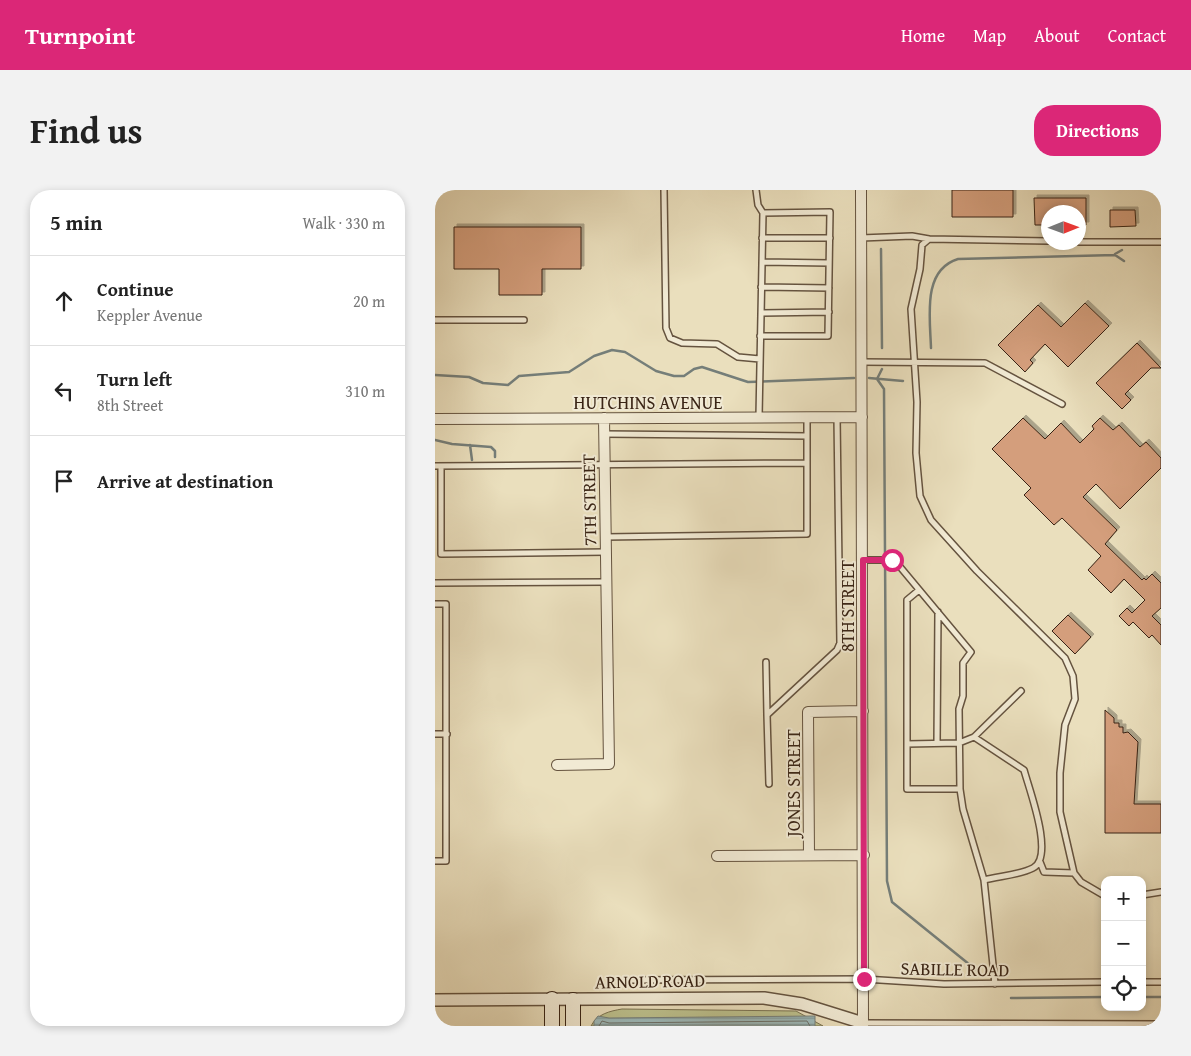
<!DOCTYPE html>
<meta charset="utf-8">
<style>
:root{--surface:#fff;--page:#f2f2f2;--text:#222;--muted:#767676;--line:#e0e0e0;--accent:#db2777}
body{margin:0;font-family:"Gentium Book Plus",serif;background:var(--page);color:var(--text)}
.controls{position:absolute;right:15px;bottom:15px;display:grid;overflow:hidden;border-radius:10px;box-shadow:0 2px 8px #0003}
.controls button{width:45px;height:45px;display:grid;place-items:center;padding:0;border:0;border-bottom:1px solid var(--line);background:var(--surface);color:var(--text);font:25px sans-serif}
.compass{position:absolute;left:606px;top:15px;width:45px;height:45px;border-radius:50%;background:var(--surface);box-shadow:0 2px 8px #0003;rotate:89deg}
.stop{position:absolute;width:15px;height:15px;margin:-11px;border:4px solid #db2777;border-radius:50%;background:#fff}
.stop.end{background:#db2777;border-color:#fff;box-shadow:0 1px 5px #0008}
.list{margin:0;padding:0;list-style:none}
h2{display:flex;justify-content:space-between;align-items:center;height:65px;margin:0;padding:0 20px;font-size:21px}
h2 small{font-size:16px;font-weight:400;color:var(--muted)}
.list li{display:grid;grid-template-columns:32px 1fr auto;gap:15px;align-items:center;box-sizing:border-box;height:90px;padding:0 20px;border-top:1px solid var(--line)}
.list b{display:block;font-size:19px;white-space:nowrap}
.list p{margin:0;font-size:16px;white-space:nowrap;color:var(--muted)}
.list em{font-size:16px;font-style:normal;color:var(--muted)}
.icon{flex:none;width:28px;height:28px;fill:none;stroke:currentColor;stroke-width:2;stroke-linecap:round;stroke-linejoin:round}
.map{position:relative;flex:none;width:726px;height:836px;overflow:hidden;border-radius:20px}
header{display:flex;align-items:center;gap:30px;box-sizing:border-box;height:70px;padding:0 25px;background:var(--accent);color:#fff}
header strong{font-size:24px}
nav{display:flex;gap:28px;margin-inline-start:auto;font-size:18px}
.intro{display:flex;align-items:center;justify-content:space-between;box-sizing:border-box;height:120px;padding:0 30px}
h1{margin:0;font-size:35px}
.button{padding:12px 22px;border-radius:20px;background:var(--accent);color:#fff;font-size:18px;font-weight:700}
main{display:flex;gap:30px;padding:0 30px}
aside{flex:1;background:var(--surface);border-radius:20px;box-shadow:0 2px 8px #0003}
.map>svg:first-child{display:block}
.green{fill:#bcc08d;stroke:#7a7251}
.water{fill:url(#water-rules);stroke:#757e79}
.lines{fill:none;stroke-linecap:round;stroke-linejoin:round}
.shore{stroke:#6b6f68;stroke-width:1}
.stream{stroke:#757e79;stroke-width:2.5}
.building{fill:#d49e7c;stroke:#392415;filter:url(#shadow)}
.service-casing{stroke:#65533f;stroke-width:8}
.minor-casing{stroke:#65533f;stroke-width:12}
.tertiary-casing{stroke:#65533f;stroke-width:14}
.secondary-casing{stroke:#392415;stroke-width:16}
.service{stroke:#f1ead4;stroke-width:5}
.minor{stroke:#f1ead4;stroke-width:10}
.tertiary{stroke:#f1ead4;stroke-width:11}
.secondary{stroke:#f1ead4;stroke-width:14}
.route{stroke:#db2777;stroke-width:6}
.labels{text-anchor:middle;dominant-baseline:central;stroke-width:4;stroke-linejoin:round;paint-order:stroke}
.street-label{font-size:18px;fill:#392415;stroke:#f1ead4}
</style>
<header>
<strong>Turnpoint</strong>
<nav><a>Home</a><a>Map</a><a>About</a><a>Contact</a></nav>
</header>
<div class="intro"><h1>Find us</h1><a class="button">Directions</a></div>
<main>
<aside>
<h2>5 min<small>Walk · 330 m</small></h2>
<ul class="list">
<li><svg class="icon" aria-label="ahead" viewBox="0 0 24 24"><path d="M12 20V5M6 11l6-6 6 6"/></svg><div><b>Continue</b><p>Keppler Avenue</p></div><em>20 m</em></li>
<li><svg class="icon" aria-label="left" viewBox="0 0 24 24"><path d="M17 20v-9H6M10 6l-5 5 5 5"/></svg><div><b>Turn left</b><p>8th Street</p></div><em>310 m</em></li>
<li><svg class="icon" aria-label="arrive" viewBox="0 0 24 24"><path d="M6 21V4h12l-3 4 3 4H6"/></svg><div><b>Arrive at destination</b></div></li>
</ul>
</aside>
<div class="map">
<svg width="726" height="836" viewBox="0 0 726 836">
<defs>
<pattern id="water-rules" width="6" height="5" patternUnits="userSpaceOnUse" patternTransform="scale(1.25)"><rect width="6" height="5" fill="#9dbabb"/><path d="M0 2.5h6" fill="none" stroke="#819797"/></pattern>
<filter id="shadow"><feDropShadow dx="3" dy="-3" stdDeviation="0" flood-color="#0004"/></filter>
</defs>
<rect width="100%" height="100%" fill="#eadfbd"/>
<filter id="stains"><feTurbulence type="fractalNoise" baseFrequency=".004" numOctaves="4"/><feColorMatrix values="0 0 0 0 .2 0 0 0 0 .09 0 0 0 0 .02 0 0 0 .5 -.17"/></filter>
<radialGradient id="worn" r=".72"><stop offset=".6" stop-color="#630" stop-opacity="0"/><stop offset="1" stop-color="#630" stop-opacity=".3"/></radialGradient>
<!-- green -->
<path class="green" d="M 187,819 L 361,821 L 388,836 L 156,836 C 162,824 175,821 187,819 Z"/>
<!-- water -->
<path class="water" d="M 163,826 L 174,828 L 380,826 L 380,836 L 159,836 L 159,831 Z"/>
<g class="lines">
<!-- shore -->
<path class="shore" d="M 164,836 L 167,831 L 174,833 L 372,831 L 375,836"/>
<!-- stream -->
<path class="stream" d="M 446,59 L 447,158
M 680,64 L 687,60
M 496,158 C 495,127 487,80 523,69 L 680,65 L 689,71
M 0,185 L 34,187 L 48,193 L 73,195 L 84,186 L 134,182 L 159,166 L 177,160 L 190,162 L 221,181 L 239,186 L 249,186 L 259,179 L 267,177 L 313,192 L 419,188
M 434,188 L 468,191
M 442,189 L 449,199 L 452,691 L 457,712 L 545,783
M 442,189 L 447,179
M 0,250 L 17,254 L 56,257 L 60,261 L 60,267
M 35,255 L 37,270
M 707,807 L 726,807
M 576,808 L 670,807"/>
</g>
<!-- building -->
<path class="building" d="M 517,0 L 578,0 L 578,27 L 517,27 Z
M 599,8 L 651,8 L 651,35 L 644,35 L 644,22 L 614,22 L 614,35 L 600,35 Z
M 675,20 L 700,20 L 701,36 L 675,37 Z
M 19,37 L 146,37 L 146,79 L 107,79 L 107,105 L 64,105 L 64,79 L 19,79 Z
M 650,113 L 674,136 L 633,177 L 610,154 L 595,170 L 598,173 L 590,182 L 563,155 L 603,115 L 626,137 Z
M 702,153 L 726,178 L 716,178 L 690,204 L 696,210 L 687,219 L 661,193 Z
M 588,228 L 610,249 L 626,233 L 645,253 L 659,239 L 657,236 L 665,228 L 678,240 L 684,235 L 705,257 L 711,252 L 726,268 L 726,278 L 685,319 L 661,294 L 648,307 L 682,340 L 670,354 L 707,390 L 709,388 L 711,390 L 717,384 L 726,393 L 726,418 L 717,426 L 726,435 L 726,455 L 717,445 L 714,448 L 698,432 L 694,436 L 684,426 L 692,418 L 697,423 L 710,410 L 689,389 L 676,403 L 653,380 L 666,366 L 627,328 L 619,335 L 589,305 L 596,298 L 557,259 Z
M 633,425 L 656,447 L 640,464 L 617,441 Z
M 670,520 L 679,528 L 679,533 L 684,533 L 684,537 L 688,537 L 688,543 L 693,542 L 703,552 L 699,614 L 726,614 L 726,643 L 670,643 Z"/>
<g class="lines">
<defs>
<path id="service" d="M 229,0 L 231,138 L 235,148 L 247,153 L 282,154 L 303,167 L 325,169
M 321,0 L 323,15 L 328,23
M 327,48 L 395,48
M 426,48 L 477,46 L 494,49
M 614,51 L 494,49 L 487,55 L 485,79 L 476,119 L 482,212 L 481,263 L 485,306 L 496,330 L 542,381 L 630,468 L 638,486 L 640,509 L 630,535 L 625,583 L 625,622 L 639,683 L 646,692 L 670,706
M 644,52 L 726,52
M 327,72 L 394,73
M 326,97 L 394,98
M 326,123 L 394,122
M 0,130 L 89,130
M 427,172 L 550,173 L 627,214
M 324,227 L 328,23 L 395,22 L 393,146 L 325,146
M 169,244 L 372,246
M 0,276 L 372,273
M 6,276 L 6,364 L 171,362
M 170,347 L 372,344 L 372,227
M 428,370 L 457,370 L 461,372 L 536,462 L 528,473 L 528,506 L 524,519 L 525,599 L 528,619 L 549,690 L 560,794
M 0,393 L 171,392
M 484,400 L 472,410 L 472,599 L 525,599
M 0,414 L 11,414 L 11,671 L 0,671
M 331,472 L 332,525
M 0,544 L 12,544
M 539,547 L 589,580 C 594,599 620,667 598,678 C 585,685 564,686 549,690
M 502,553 L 503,422
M 472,554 L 524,553 L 539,547 L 586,501
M 334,594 L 332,525 L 402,460 L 405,453 L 402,227
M 605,672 L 609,682 L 639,683
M 707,705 L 726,702
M 190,790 L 429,789 L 509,794 L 670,792
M 707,792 L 726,792
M 428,833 L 726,834"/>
<path id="minor" d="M 426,0 L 428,836
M 0,229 L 427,227
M 122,575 L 174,574 L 169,228
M 374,665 L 373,522 L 428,521
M 282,666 L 429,665"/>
<path id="tertiary" d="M 0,810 L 329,808 L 367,814 L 428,833"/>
<path id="secondary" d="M 117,809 L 117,836
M 138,810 L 138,836"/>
</defs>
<!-- service casing -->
<use href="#service" class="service-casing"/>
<!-- minor casing -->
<use href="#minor" class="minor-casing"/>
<!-- tertiary casing -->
<use href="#tertiary" class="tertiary-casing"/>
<!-- secondary casing -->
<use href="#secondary" class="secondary-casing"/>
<!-- service -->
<use href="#service" class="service"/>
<!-- minor -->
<use href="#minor" class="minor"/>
<!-- tertiary -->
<use href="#tertiary" class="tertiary"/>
<!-- secondary -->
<use href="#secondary" class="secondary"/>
</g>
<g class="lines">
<!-- route -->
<path class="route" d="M 429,789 L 428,370 L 457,370"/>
</g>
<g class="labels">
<!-- street labels -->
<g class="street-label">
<text x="213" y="212">HUTCHINS AVENUE</text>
<text transform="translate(154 310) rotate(-91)">7TH STREET</text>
<text transform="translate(412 416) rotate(-90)">8TH STREET</text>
<text transform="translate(358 593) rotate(-90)">JONES STREET</text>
<text transform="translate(520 779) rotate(1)">SABILLE ROAD</text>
<text transform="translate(215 791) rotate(-1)">ARNOLD ROAD</text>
</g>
</g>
<rect width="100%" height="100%" filter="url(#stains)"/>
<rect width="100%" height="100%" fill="url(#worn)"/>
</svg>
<div class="controls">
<button>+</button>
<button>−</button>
<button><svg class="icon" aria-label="locate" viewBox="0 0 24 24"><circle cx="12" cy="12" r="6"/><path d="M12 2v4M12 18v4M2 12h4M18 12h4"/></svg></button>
</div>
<svg class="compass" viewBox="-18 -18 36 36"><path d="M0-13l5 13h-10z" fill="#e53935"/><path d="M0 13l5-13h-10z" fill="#767676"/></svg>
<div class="stop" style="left:457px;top:370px"></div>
<div class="stop end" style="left:429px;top:789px"></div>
</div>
</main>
